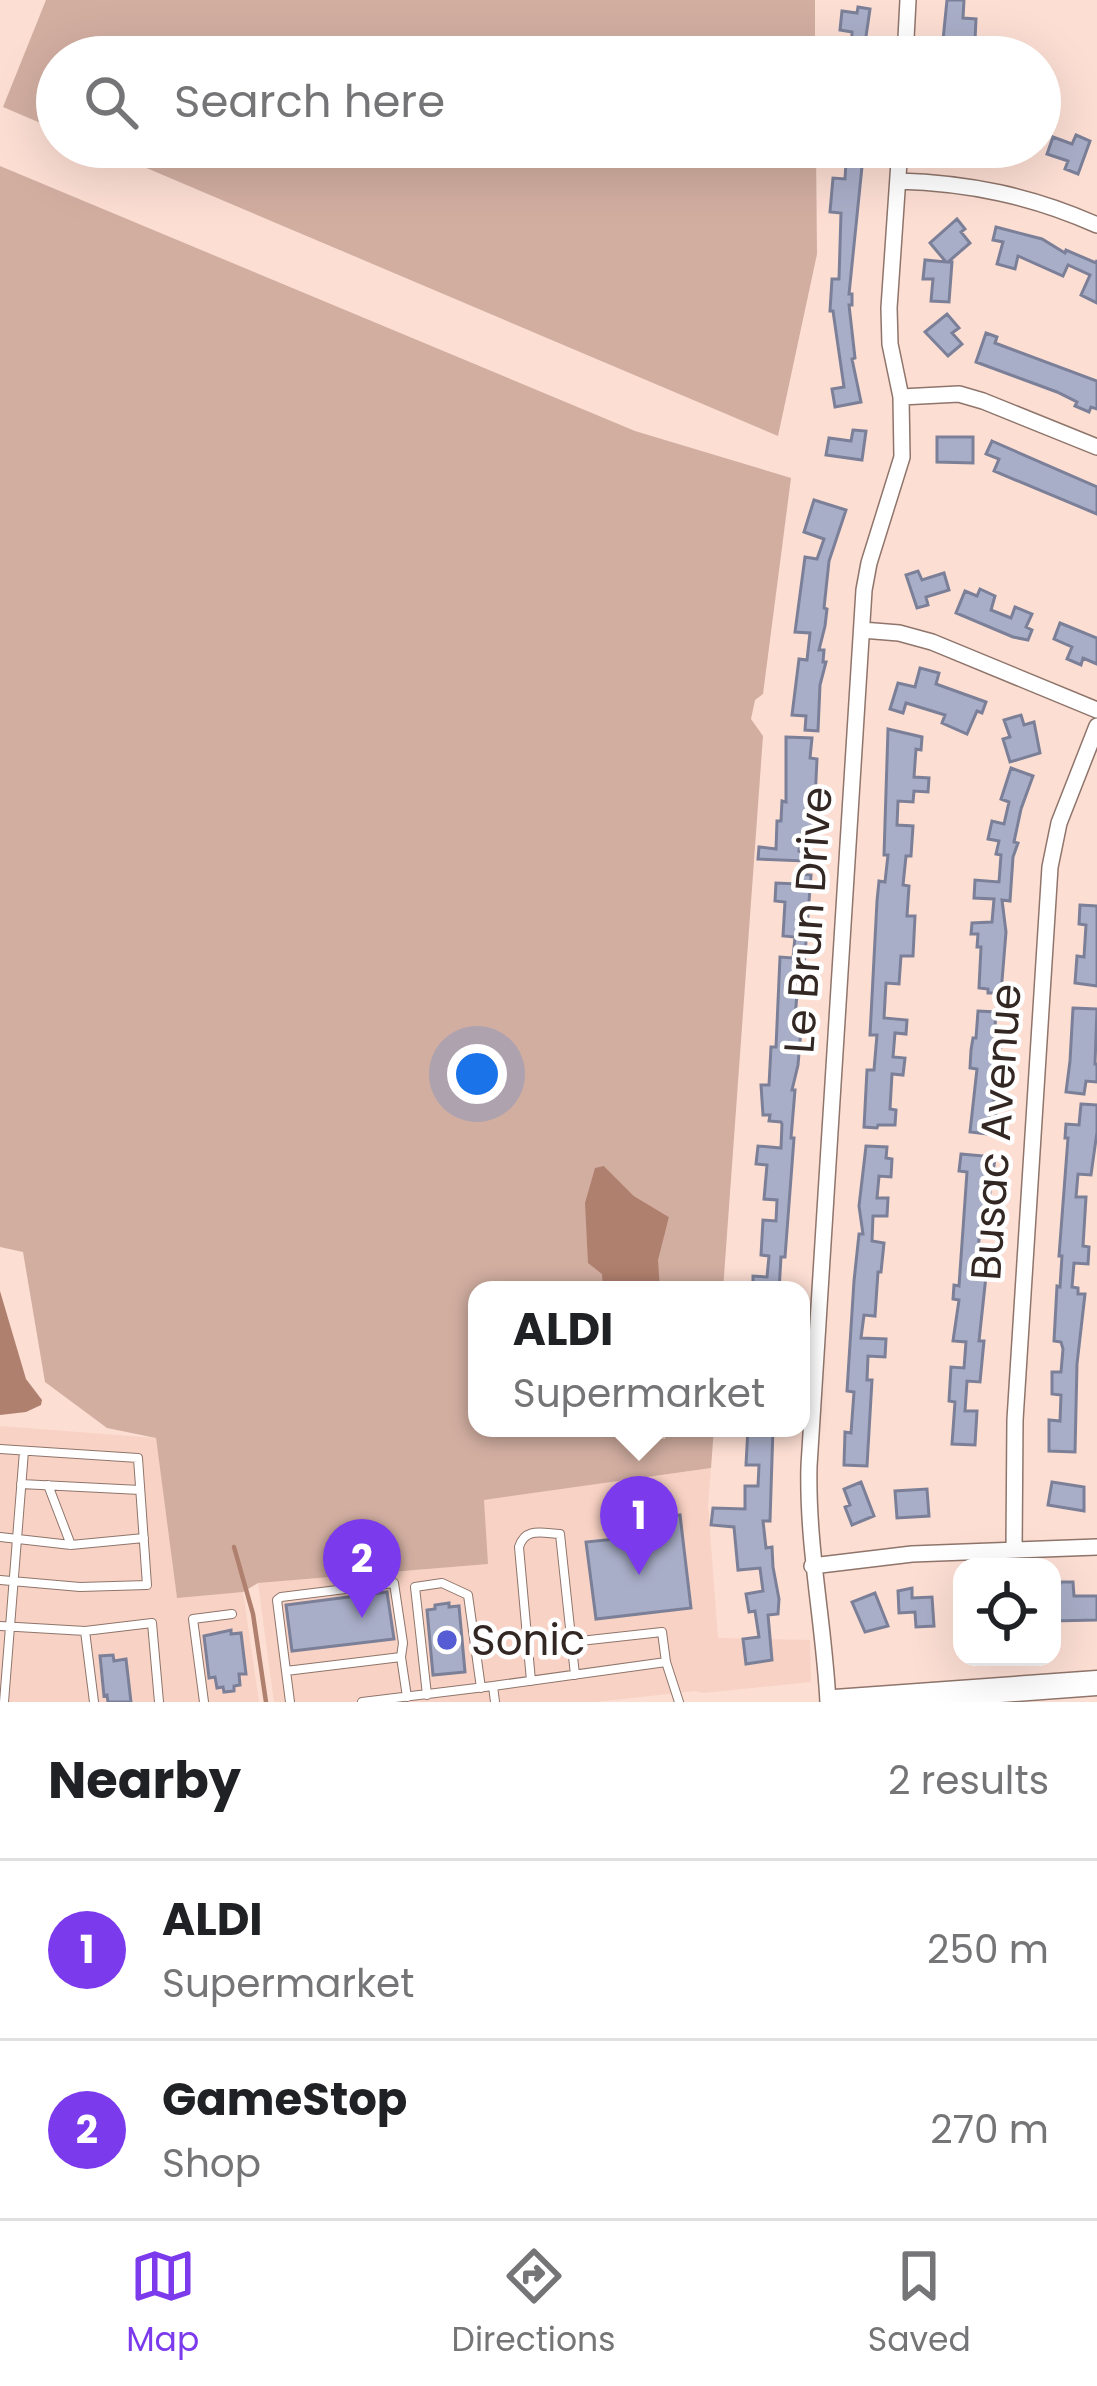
<!DOCTYPE html>
<style>
:root{--surface:#fff;--page:#f2f2f2;--text:#202124;--muted:#757577;--line:#e0e0e0;--accent:#7c3aed}
body{margin:0;font-family:Poppins,sans-serif;background:var(--page);color:var(--text)}
.controls{position:absolute;right:36px;bottom:36px;display:grid;overflow:hidden;border-radius:24px;box-shadow:0 12px 48px #0002}
.controls button{width:108px;height:108px;display:grid;place-items:center;padding:0;border:0;border-bottom:3px solid var(--line);background:var(--surface);color:var(--text);font:60px sans-serif}
.you{position:absolute;left:477px;top:1074px;width:42px;height:42px;margin:-30px;border:9px solid #fff;border-radius:50%;background:#1a73e8;box-shadow:0 0 0 18px #1a73e833}
.badge{display:grid;place-items:center;width:78px;height:78px;border-radius:50%;background:var(--accent);color:#fff;font-size:39px;font-weight:700}
.pin{position:absolute;translate:-50% -99px;filter:drop-shadow(0 3px 6px #0008)}
.pin::after{content:'';position:absolute;top:63px;width:42px;height:36px;background:inherit;clip-path:polygon(0 0,100% 0,50% 100%)}
.popup{position:absolute;left:468px;top:1281px;width:342px;height:156px;box-sizing:border-box;display:grid;place-content:center;border-radius:24px;background:var(--surface);filter:drop-shadow(0 3px 9px #0005);font-size:39px;white-space:nowrap;color:var(--muted)}
.popup b{font-size:45px;color:var(--text)}
.popup::after{content:'';position:absolute;left:50%;top:100%;margin-left:-24px;border:24px solid transparent;border-top-color:var(--surface)}
.list{margin:0;padding:0;list-style:none}
h2{display:flex;justify-content:space-between;align-items:center;height:156px;margin:0;padding:0 48px;font-size:51px}
h2 small{font-size:39px;font-weight:400;color:var(--muted)}
.list li{display:grid;grid-template-columns:78px 1fr auto;gap:36px;align-items:center;box-sizing:border-box;height:180px;padding:0 48px;border-top:3px solid var(--line)}
.list b{display:block;font-size:45px;white-space:nowrap}
.list p{margin:0;font-size:39px;white-space:nowrap;color:var(--muted)}
.list em{font-size:39px;font-style:normal;color:var(--muted)}
.icon{flex:none;width:66px;height:66px;fill:none;stroke:currentColor;stroke-width:2;stroke-linecap:round;stroke-linejoin:round}
.map{position:relative;flex:none;width:1097px;height:1702px;overflow:hidden}
.search{position:absolute;background:var(--surface);box-shadow:0 12px 48px #0002;left:36px;right:36px;top:36px;height:132px;display:flex;align-items:center;gap:30px;box-sizing:border-box;padding:0 42px;border-radius:66px;color:var(--muted);font-size:45px}
.sheet{height:516px;background:var(--surface)}
nav{display:flex;justify-content:space-around;align-items:center;box-sizing:border-box;height:168px;border-top:3px solid var(--line);background:var(--surface);font-size:33px;color:var(--muted)}
nav a{display:grid;justify-items:center;gap:6px}
nav .on{color:var(--accent)}
.map>svg:first-child{display:block}
.built{fill:#f8d2c4}
.green{fill:#d2aea1}
.water{fill:#b0806e}
.lines{fill:none;stroke-linecap:round;stroke-linejoin:round}
.stream{stroke:#b0806e;stroke-width:4.5}
.building{fill:#a9aec8;stroke:#7b8098;stroke-width:3}
.lane-casing{stroke:#8f756b;stroke-width:10}
.street-casing{stroke:#8f756b;stroke-width:18}
.primary-casing{stroke:#8f756b;stroke-width:27}
.lane{stroke:#fff;stroke-width:8}
.street{stroke:#fff;stroke-width:15}
.primary{stroke:#fff;stroke-width:24}
.poi-dot{fill:#565cd3;stroke:#fff;stroke-width:4.5}
.labels{text-anchor:middle;dominant-baseline:central;stroke-width:9;stroke-linejoin:round;paint-order:stroke}
.street-label{font-size:42px;fill:#322723;stroke:#fff}
.poi-label{font-size:42px;fill:#322723;stroke:#fff;text-anchor:start}
</style>
<div class="map">
<svg width="1097" height="1702" viewBox="0 0 1097 1702">
<rect width="100%" height="100%" fill="#fcded3"/>
<!-- built -->
<path class="built" d="M 0,1426 L 156,1438 L 177,1597 L 243,1592 L 259,1702 L 0,1702 Z
M 711,1468 L 708,1505 L 718,1638 L 810,1640 L 811,1682 L 703,1693 L 695,1691 L 596,1702 L 274,1702 L 258,1583 L 487,1564 L 484,1500 Z"/>
<!-- green -->
<path class="green" d="M 46,0 L 815,0 L 815,57 L 57,57 L 57,130 L 3,107 Z
M 97,147 L 816,147 L 817,254 L 778,436 Z
M 0,166 L 635,431 L 791,478 L 763,694 L 755,700 L 751,719 L 763,736 L 723,1290 L 660,1290 L 657,1260 L 669,1217 L 634,1196 L 604,1166 L 603,1290 L 477,1290 L 477,1428 L 625,1428 L 631,1436 L 665,1439 L 668,1428 L 714,1428 L 711,1468 L 484,1500 L 488,1564 L 258,1583 L 243,1592 L 177,1598 L 156,1438 L 107,1428 L 45,1382 L 23,1252 L 0,1247 Z"/>
<!-- water -->
<path class="water" d="M 604,1166 L 634,1196 L 669,1217 L 658,1260 L 660,1290 L 603,1290 L 602,1274 L 588,1263 L 585,1203 L 595,1168 Z
M 0,1291 L 26,1379 L 42,1400 L 41,1405 L 26,1412 L 0,1415 Z"/>
<g class="lines">
<!-- stream -->
<path class="stream" d="M 234,1547 L 253,1614 L 266,1702"/>
</g>
<!-- building -->
<path class="building" d="M 947,0 L 964,0 L 963,18 L 976,19 L 975,40 L 968,40 L 967,53 L 951,52 L 952,40 L 943,40 Z
M 858,7 L 870,9 L 863,57 L 851,57 L 852,32 L 840,30 L 842,11 L 857,13 Z
M 1076,135 L 1090,141 L 1078,174 L 1065,169 L 1068,161 L 1047,154 L 1053,137 L 1072,144 Z
M 847,147 L 864,147 L 849,294 L 852,294 L 852,305 L 849,305 L 855,358 L 852,359 L 861,402 L 835,407 L 832,389 L 844,387 L 833,311 L 830,311 L 832,279 L 839,279 L 841,213 L 830,212 L 833,178 L 845,179 Z
M 957,219 L 965,229 L 961,232 L 970,243 L 948,262 L 952,262 L 949,302 L 931,301 L 933,279 L 923,279 L 925,260 L 946,262 L 930,243 Z
M 996,227 L 1042,239 L 1065,253 L 1066,250 L 1096,263 L 1097,260 L 1097,303 L 1081,295 L 1090,275 L 1068,265 L 1063,276 L 1018,256 L 1015,269 L 997,264 L 1003,242 L 993,240 Z
M 947,314 L 959,328 L 952,333 L 962,344 L 948,356 L 925,332 Z
M 986,333 L 997,337 L 995,343 L 1097,381 L 1097,409 L 1091,407 L 1089,412 L 1075,406 L 1077,402 L 1057,392 L 976,362 Z
M 853,430 L 866,431 L 862,460 L 826,455 L 829,438 L 851,441 Z
M 937,437 L 973,437 L 973,463 L 937,462 Z
M 992,441 L 1097,487 L 1097,514 L 994,471 L 999,459 L 986,454 Z
M 814,500 L 846,510 L 829,561 L 824,608 L 827,609 L 825,626 L 819,650 L 824,650 L 823,662 L 826,662 L 820,685 L 818,731 L 805,730 L 806,716 L 792,715 L 799,659 L 807,660 L 810,633 L 795,632 L 805,557 L 817,559 L 824,539 L 804,532 Z
M 918,571 L 922,580 L 944,573 L 949,590 L 926,597 L 928,605 L 917,608 L 906,575 Z
M 980,589 L 995,596 L 991,610 L 1011,618 L 1015,607 L 1032,614 L 1026,627 L 1032,630 L 1028,640 L 1013,637 L 956,613 L 965,591 L 977,596 Z
M 1060,623 L 1097,638 L 1097,664 L 1083,658 L 1081,665 L 1067,659 L 1072,647 L 1054,639 Z
M 920,668 L 939,673 L 936,684 L 986,702 L 982,713 L 977,711 L 967,734 L 942,723 L 945,715 L 906,703 L 903,713 L 890,709 L 898,683 L 915,687 Z
M 1021,715 L 1024,725 L 1034,722 L 1040,753 L 1010,762 L 1003,739 L 1010,737 L 1004,720 Z
M 888,729 L 922,737 L 921,750 L 916,749 L 914,777 L 929,778 L 928,792 L 914,791 L 913,802 L 898,801 L 897,825 L 913,826 L 911,856 L 906,856 L 903,885 L 909,886 L 907,916 L 915,916 L 913,956 L 901,956 L 899,984 L 886,983 L 884,1018 L 907,1020 L 906,1034 L 895,1033 L 893,1057 L 905,1058 L 903,1075 L 892,1074 L 890,1109 L 896,1110 L 895,1125 L 878,1125 L 877,1128 L 864,1127 L 867,1070 L 874,1070 L 877,1035 L 870,1035 L 877,901 L 879,881 L 885,882 L 888,855 L 884,855 Z
M 786,737 L 812,738 L 810,758 L 817,759 L 813,841 L 800,840 L 799,851 L 805,852 L 805,861 L 758,859 L 759,847 L 776,849 L 777,821 L 781,821 L 782,801 L 786,802 Z
M 1011,768 L 1033,776 L 1021,809 L 1014,842 L 1018,843 L 1013,857 L 1010,901 L 1002,900 L 1006,932 L 1001,993 L 988,993 L 988,989 L 979,988 L 981,947 L 977,947 L 978,934 L 971,934 L 972,923 L 992,922 L 994,899 L 974,898 L 975,880 L 999,882 L 1001,855 L 996,854 L 999,841 L 988,839 L 992,821 L 1004,824 L 1009,802 L 1001,799 Z
M 799,874 L 811,875 L 802,994 L 797,994 L 795,1018 L 802,1018 L 798,1065 L 792,1090 L 795,1090 L 791,1138 L 794,1138 L 785,1257 L 781,1257 L 779,1290 L 753,1290 L 753,1276 L 767,1277 L 769,1256 L 761,1255 L 763,1220 L 776,1221 L 777,1200 L 764,1199 L 767,1165 L 756,1164 L 758,1146 L 781,1148 L 782,1124 L 781,1122 L 769,1121 L 770,1115 L 763,1115 L 761,1085 L 769,1085 L 771,1047 L 776,1047 L 780,957 L 793,958 L 795,937 L 783,936 L 785,902 L 775,901 L 776,883 L 798,884 Z
M 1080,905 L 1097,906 L 1097,986 L 1075,983 L 1077,956 L 1084,957 L 1086,925 L 1079,924 Z
M 1073,1008 L 1097,1009 L 1095,1064 L 1097,1064 L 1097,1082 L 1086,1081 L 1084,1094 L 1066,1092 L 1070,1061 Z
M 978,1011 L 996,1012 L 995,1027 L 1002,1027 L 1001,1047 L 997,1047 L 994,1101 L 997,1101 L 996,1114 L 990,1113 L 988,1134 L 970,1132 L 977,1069 L 970,1068 L 971,1050 L 973,1038 L 976,1038 Z
M 1081,1104 L 1097,1105 L 1097,1132 L 1091,1175 L 1078,1174 L 1076,1197 L 1086,1197 L 1083,1246 L 1089,1247 L 1088,1264 L 1074,1263 L 1072,1287 L 1078,1288 L 1078,1294 L 1085,1294 L 1077,1364 L 1075,1452 L 1049,1451 L 1049,1420 L 1060,1421 L 1061,1395 L 1052,1394 L 1052,1372 L 1061,1372 L 1063,1349 L 1061,1342 L 1054,1341 L 1057,1286 L 1060,1287 L 1062,1256 L 1059,1256 L 1068,1138 L 1065,1138 L 1066,1124 L 1079,1125 Z
M 866,1146 L 887,1147 L 886,1158 L 892,1159 L 891,1177 L 879,1176 L 877,1198 L 888,1198 L 887,1216 L 873,1216 L 872,1241 L 884,1243 L 881,1272 L 878,1272 L 875,1316 L 864,1315 L 861,1338 L 886,1339 L 885,1357 L 868,1356 L 867,1380 L 872,1380 L 867,1466 L 844,1465 L 845,1432 L 851,1433 L 854,1392 L 847,1391 L 854,1281 L 859,1234 L 863,1234 L 859,1206 Z
M 961,1154 L 995,1157 L 993,1174 L 991,1174 L 988,1224 L 980,1224 L 978,1254 L 986,1254 L 986,1276 L 979,1341 L 984,1341 L 980,1382 L 967,1381 L 965,1411 L 977,1411 L 975,1445 L 952,1444 L 955,1402 L 949,1401 L 951,1367 L 964,1368 L 966,1342 L 953,1341 L 959,1300 L 953,1299 L 954,1285 L 959,1286 L 967,1172 L 959,1171 Z
M 748,1428 L 773,1428 L 770,1521 L 763,1521 L 766,1548 L 772,1547 L 773,1567 L 779,1599 L 778,1614 L 768,1615 L 772,1660 L 746,1664 L 743,1639 L 759,1637 L 755,1611 L 749,1612 L 746,1594 L 763,1591 L 760,1568 L 738,1570 L 734,1527 L 711,1525 L 713,1508 L 745,1509 L 745,1486 L 758,1486 L 759,1465 L 746,1465 Z
M 861,1482 L 874,1516 L 852,1525 L 845,1507 L 850,1505 L 844,1489 Z
M 1052,1482 L 1084,1487 L 1084,1511 L 1048,1505 Z
M 927,1489 L 929,1516 L 897,1518 L 895,1491 Z
M 680,1515 L 691,1608 L 596,1619 L 586,1542 L 664,1534 L 662,1517 Z
M 1061,1582 L 1073,1582 L 1074,1596 L 1097,1596 L 1097,1620 L 1052,1621 L 1052,1588 L 1058,1588 Z
M 912,1588 L 912,1598 L 932,1597 L 934,1626 L 916,1627 L 915,1612 L 899,1613 L 898,1591 Z
M 387,1592 L 394,1639 L 292,1651 L 286,1605 Z
M 875,1593 L 888,1626 L 865,1632 L 852,1602 Z
M 449,1603 L 449,1607 L 459,1606 L 465,1672 L 433,1675 L 427,1610 L 435,1609 L 435,1605 Z
M 231,1630 L 231,1634 L 241,1633 L 246,1674 L 239,1674 L 240,1685 L 234,1686 L 234,1691 L 224,1692 L 223,1687 L 217,1688 L 215,1677 L 209,1678 L 204,1636 Z
M 113,1655 L 114,1661 L 126,1659 L 131,1702 L 108,1702 L 107,1695 L 104,1696 L 100,1656 Z"/>
<g class="lines">
<defs>
<path id="lane" d="M 0,1449 L 138,1458 L 147,1585 L 80,1587 L 0,1580
M 21,1484 L 140,1490
M 48,1485 L 71,1545
M 0,1537 L 71,1545 L 144,1538
M 0,1626 L 85,1631 L 152,1623 L 159,1702
M 85,1631 L 94,1702
M 571,1642 L 662,1632 L 666,1662 L 679,1702
M 286,1671 L 277,1600 L 281,1597 L 394,1583 L 403,1643 L 401,1657
M 531,1681 L 519,1547 C 525,1527 542,1533 560,1534 L 575,1675
M 493,1686 L 666,1662
M 427,1695 L 415,1587 L 442,1583 L 468,1595 L 481,1688
M 4,1702 L 24,1451
M 204,1702 L 193,1619 L 232,1614
M 290,1702 L 286,1671 L 401,1657 L 407,1697
M 362,1702 L 493,1686 L 495,1702"/>
<path id="street" d="M 905,57 L 908,0
M 898,181 C 969,183 1032,196 1097,225
M 901,397 L 959,394 L 983,401 L 1097,447
M 862,630 L 899,633 L 932,642 L 1097,710
M 1014,1550 L 1015,1420 L 1050,867 L 1059,823 L 1097,726
M 812,1566 L 912,1554 L 1097,1547
M 828,1702 C 824,1623 807,1546 809,1466 L 864,590 L 869,563 L 902,457 L 901,397 L 890,344 L 889,308 L 900,147"/>
<path id="primary" d="M 835,1702 L 1097,1683"/>
</defs>
<!-- lane casing -->
<use href="#lane" class="lane-casing"/>
<!-- street casing -->
<use href="#street" class="street-casing"/>
<!-- primary casing -->
<use href="#primary" class="primary-casing"/>
<!-- lane -->
<use href="#lane" class="lane"/>
<!-- street -->
<use href="#street" class="street"/>
<!-- primary -->
<use href="#primary" class="primary"/>
</g>
<!-- markers -->
<circle class="poi-dot" cx="447" cy="1640" r="12"/>
<g class="labels">
<!-- street labels -->
<g class="street-label">
<text transform="translate(808 920) rotate(-86)">Le Brun Drive</text>
<text transform="translate(996 1132) rotate(-86)">Busac Avenue</text>
</g>
<!-- poi labels -->
<g class="poi-label">
<text x="471" y="1640">Sonic</text>
</g>
</g>
</svg>
<div class="controls">
<button><svg class="icon" aria-label="locate" viewBox="0 0 24 24"><circle cx="12" cy="12" r="6"/><path d="M12 2v4M12 18v4M2 12h4M18 12h4"/></svg></button>
</div>
<div class="you"></div>
<div class="pin badge" style="left:639px;top:1575px">1</div>
<div class="popup"><b>ALDI</b>Supermarket</div>
<div class="pin badge" style="left:362px;top:1618px">2</div>
<div class="search"><svg class="icon" aria-label="search" viewBox="0 0 24 24"><circle cx="10" cy="10" r="6"/><path d="M15 15l6 6"/></svg>Search here</div>
</div>
<section class="sheet">
<h2>Nearby<small>2 results</small></h2>
<ul class="list">
<li><span class="badge">1</span><div><b>ALDI</b><p>Supermarket</p></div><em>250 m</em></li>
<li><span class="badge">2</span><div><b>GameStop</b><p>Shop</p></div><em>270 m</em></li>
</ul>
</section>
<nav>
<a class="on"><svg class="icon" aria-label="map" viewBox="0 0 24 24"><path d="M3 6l6-2 6 2 6-2v14l-6 2-6-2-6 2zM9 4v14M15 6v14"/></svg>Map</a>
<a><svg class="icon" aria-label="directions" viewBox="0 0 24 24"><path d="M12 3l9 9-9 9-9-9zM9 14v-3h6M13 9l2 2-2 2"/></svg>Directions</a>
<a><svg class="icon" aria-label="saved" viewBox="0 0 24 24"><path d="M7 4h10v16l-5-4-5 4z"/></svg>Saved</a>
</nav>
